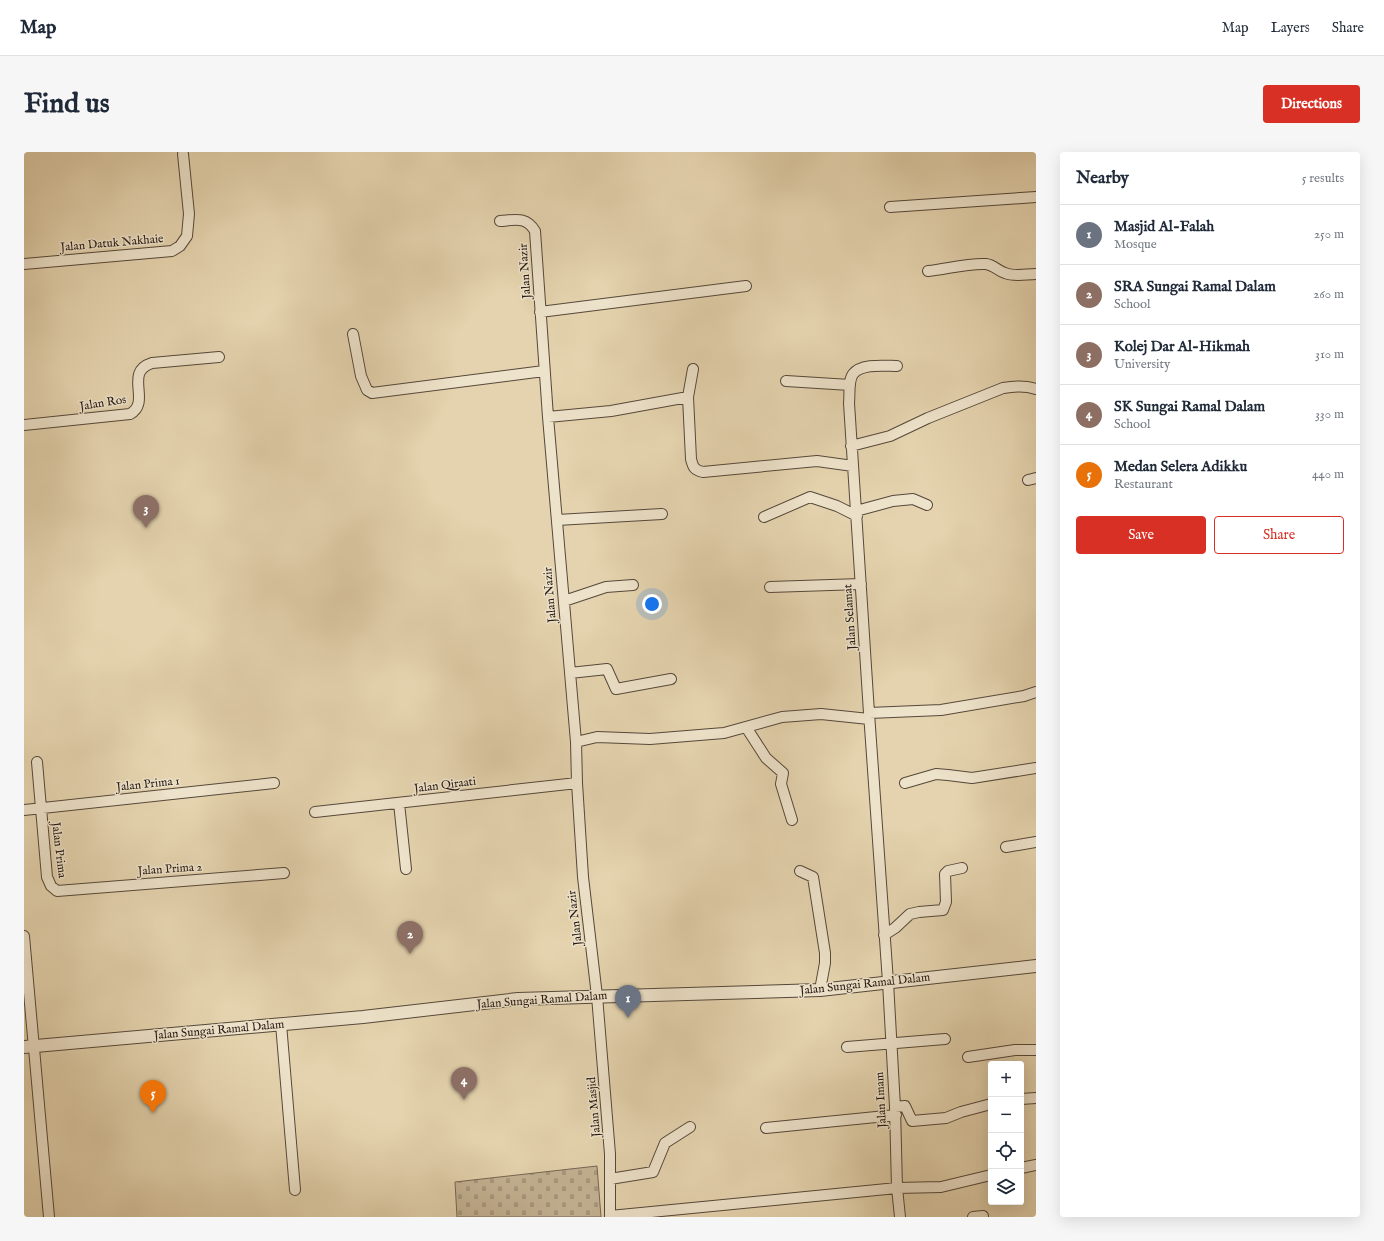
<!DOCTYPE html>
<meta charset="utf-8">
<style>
:root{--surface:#fff;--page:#f6f6f7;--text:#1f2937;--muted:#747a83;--line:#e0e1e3;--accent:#d93025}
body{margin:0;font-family:"IM FELL English",serif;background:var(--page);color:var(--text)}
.controls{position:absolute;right:12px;bottom:12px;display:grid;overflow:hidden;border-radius:4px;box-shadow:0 4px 16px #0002}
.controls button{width:36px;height:36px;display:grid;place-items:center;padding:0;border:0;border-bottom:1px solid var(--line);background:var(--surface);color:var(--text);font:20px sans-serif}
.you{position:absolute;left:628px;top:452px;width:14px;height:14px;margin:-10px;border:3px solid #fff;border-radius:50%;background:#1a73e8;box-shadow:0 0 0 6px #1a73e833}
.badge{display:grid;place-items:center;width:26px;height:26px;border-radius:50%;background:var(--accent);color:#fff;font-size:13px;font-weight:700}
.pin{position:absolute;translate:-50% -33px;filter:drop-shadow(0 1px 2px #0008)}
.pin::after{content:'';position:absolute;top:21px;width:14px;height:12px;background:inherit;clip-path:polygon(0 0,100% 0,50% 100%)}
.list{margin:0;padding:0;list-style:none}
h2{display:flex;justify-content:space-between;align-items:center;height:52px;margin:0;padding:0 16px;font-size:17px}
h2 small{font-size:13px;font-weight:400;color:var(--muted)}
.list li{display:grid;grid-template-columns:26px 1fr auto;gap:12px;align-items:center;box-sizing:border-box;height:60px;padding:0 16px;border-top:1px solid var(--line)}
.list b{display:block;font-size:15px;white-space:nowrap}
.list p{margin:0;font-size:13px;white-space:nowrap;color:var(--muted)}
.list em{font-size:13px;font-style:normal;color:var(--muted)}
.actions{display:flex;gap:8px;padding:12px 16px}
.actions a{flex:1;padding:9px 0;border:1px solid var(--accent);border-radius:4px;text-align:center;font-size:14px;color:var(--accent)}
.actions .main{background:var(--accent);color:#fff}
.icon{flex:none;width:22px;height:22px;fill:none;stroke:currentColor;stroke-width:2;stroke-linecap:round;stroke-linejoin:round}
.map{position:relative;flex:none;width:1012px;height:1065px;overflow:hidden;border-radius:4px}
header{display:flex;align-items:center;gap:24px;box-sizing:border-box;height:56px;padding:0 20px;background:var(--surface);border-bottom:1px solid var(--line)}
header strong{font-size:19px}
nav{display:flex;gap:22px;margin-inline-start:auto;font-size:14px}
.intro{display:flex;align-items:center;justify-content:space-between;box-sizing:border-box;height:96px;padding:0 24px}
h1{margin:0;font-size:28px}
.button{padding:10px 18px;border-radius:4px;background:var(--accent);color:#fff;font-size:14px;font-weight:700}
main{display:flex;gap:24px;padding:0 24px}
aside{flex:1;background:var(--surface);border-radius:4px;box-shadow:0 4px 16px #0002}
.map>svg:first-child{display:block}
.cemetery{fill:url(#cemetery-stones);stroke:#756654}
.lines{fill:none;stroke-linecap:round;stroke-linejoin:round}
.minor-casing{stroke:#56483a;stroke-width:12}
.tertiary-casing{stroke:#56483a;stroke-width:14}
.minor{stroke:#ede2ca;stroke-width:10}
.tertiary{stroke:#ede2ca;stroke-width:12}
.labels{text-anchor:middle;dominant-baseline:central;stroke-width:3;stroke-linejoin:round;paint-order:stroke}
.street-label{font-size:12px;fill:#261913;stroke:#ede2ca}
</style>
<header>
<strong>Map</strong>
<nav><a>Map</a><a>Layers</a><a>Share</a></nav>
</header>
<div class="intro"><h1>Find us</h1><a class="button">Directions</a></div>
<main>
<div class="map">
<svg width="1012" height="1065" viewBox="0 0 1012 1065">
<defs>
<pattern id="cemetery-stones" width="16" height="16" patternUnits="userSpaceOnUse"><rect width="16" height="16" fill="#c4b394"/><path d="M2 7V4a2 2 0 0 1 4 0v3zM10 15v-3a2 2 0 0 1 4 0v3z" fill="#a8997f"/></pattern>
</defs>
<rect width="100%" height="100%" fill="#e4d3ae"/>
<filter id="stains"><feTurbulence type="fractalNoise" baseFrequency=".005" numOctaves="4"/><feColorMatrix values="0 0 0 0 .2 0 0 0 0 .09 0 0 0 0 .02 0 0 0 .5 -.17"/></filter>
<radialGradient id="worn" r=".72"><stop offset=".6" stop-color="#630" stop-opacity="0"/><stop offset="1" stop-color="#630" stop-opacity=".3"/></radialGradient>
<!-- cemetery -->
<path class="cemetery" d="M 573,1014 L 577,1065 L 433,1065 L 431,1030 Z"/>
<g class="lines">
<defs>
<path id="minor" d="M 866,55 L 1012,45
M 476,69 C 491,68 502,64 511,79 L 524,265 L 552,590 L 553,631 L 559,725 L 573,844 L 586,1002 L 586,1065
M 0,112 L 148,99 L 156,94 L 163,84 L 165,62 L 159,2
M 904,119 C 923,117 943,111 962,112 C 970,113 974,119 981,121 C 991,125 1002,122 1012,122
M 516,160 L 722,134
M 329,182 L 337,224 L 343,238 L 348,241 L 520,219
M 873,214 C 861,214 838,211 829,222 C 824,229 826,243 825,251 L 845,561 L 864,830 L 871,955 L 873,1036 L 876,1065
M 762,229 L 826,233
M 664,245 L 667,307 C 669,315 670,318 679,320 L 793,309 L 829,314
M 524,265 L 587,259 L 664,245 L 669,217
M 0,273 L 106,262 C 128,250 99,220 128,211 L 195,205
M 827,294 L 866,284 L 904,266 L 979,236 C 990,234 1001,233 1012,237
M 1004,328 L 1012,326
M 832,359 L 869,349 L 889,347 L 903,353
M 740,365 L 786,345 L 813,354 L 833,364
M 533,368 L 638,362
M 746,435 L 837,432
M 540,449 L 582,435 L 609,433
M 546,521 L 583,517 L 592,537 L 647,527
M 845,561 L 917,558 L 1000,544 L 1012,540
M 722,575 L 742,606 L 759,621 L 757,632 L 768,668
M 552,590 L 573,585 L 626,587 L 700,581 L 758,565 L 797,562 L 845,567
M 13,610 L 23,725 L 27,734 L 33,739 L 260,721
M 881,631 L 912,622 L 924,623 L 948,626 L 1012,616
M 375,651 L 382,717
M 0,658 L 250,631
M 291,660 L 553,631
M 982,695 L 1012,690
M 776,719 L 789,725 L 801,801 L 801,811 L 796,838
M 860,783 L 871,776 L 886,762 L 895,760 L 919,758 L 922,750 L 921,722 L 924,719 L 938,716
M 0,784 L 25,1065
M 257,872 L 271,1038
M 823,895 L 921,887
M 944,905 L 991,898 L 1012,898
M 997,947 L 1012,946
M 871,955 L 881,954 L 888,969 L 922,966 L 937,960 L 967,952
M 742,976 L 872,963
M 997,1016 L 1012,1013
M 586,1027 L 629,1020 L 641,991 L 666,975
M 586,1064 L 873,1036 L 917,1035 L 967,1023
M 949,1065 L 959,1064"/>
<path id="tertiary" d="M 0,895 L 339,865 L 494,847 L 796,838 L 1012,814"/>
</defs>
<!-- minor casing -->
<use href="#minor" class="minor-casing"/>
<!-- tertiary casing -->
<use href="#tertiary" class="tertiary-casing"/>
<!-- minor -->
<use href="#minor" class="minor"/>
<!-- tertiary -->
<use href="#tertiary" class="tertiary"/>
</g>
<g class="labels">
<!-- street labels -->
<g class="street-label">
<text transform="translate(88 91) rotate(-5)">Jalan Datuk Nakhaie</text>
<text transform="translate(501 119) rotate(-94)">Jalan Nazir</text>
<text transform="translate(79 251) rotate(-9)">Jalan Ros</text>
<text transform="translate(526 443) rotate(-95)">Jalan Nazir</text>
<text transform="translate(826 465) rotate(-94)">Jalan Selamat</text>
<text transform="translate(124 632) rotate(-6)">Jalan Prima 1</text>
<text transform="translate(421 633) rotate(-7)">Jalan Qiraati</text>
<text transform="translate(35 698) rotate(83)">Jalan Prima</text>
<text transform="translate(146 717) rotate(-4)">Jalan Prima 2</text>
<text transform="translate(551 766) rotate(-97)">Jalan Nazir</text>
<text transform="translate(841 832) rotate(-6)">Jalan Sungai Ramal Dalam</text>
<text transform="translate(518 848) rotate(-4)">Jalan Sungai Ramal Dalam</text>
<text transform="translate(195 878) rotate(-5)">Jalan Sungai Ramal Dalam</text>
<text transform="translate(857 948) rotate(-93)">Jalan Imam</text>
<text transform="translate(570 955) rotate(-95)">Jalan Masjid</text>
</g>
</g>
<rect width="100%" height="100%" filter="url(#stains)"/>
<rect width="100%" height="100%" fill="url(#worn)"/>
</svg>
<div class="controls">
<button>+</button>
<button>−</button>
<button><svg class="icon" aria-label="locate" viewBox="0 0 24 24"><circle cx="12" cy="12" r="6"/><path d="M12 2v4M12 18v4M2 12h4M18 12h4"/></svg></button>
<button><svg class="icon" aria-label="layers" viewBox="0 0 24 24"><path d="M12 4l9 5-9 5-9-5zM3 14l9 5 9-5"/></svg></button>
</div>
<div class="you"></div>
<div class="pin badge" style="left:604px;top:866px;background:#6b7280">1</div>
<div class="pin badge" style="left:386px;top:802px;background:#8d6e63">2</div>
<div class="pin badge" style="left:122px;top:376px;background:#8d6e63">3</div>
<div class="pin badge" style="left:440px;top:948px;background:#8d6e63">4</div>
<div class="pin badge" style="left:129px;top:961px;background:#e8710a">5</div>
</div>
<aside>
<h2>Nearby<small>5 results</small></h2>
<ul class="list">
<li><span class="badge" style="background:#6b7280">1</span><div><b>Masjid Al-Falah</b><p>Mosque</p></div><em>250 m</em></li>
<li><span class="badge" style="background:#8d6e63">2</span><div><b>SRA Sungai Ramal Dalam</b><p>School</p></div><em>260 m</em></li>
<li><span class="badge" style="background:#8d6e63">3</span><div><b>Kolej Dar Al-Hikmah</b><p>University</p></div><em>310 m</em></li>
<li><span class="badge" style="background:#8d6e63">4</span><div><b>SK Sungai Ramal Dalam</b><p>School</p></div><em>330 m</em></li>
<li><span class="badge" style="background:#e8710a">5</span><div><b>Medan Selera Adikku</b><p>Restaurant</p></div><em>440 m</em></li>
</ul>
<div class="actions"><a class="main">Save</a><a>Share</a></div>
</aside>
</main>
